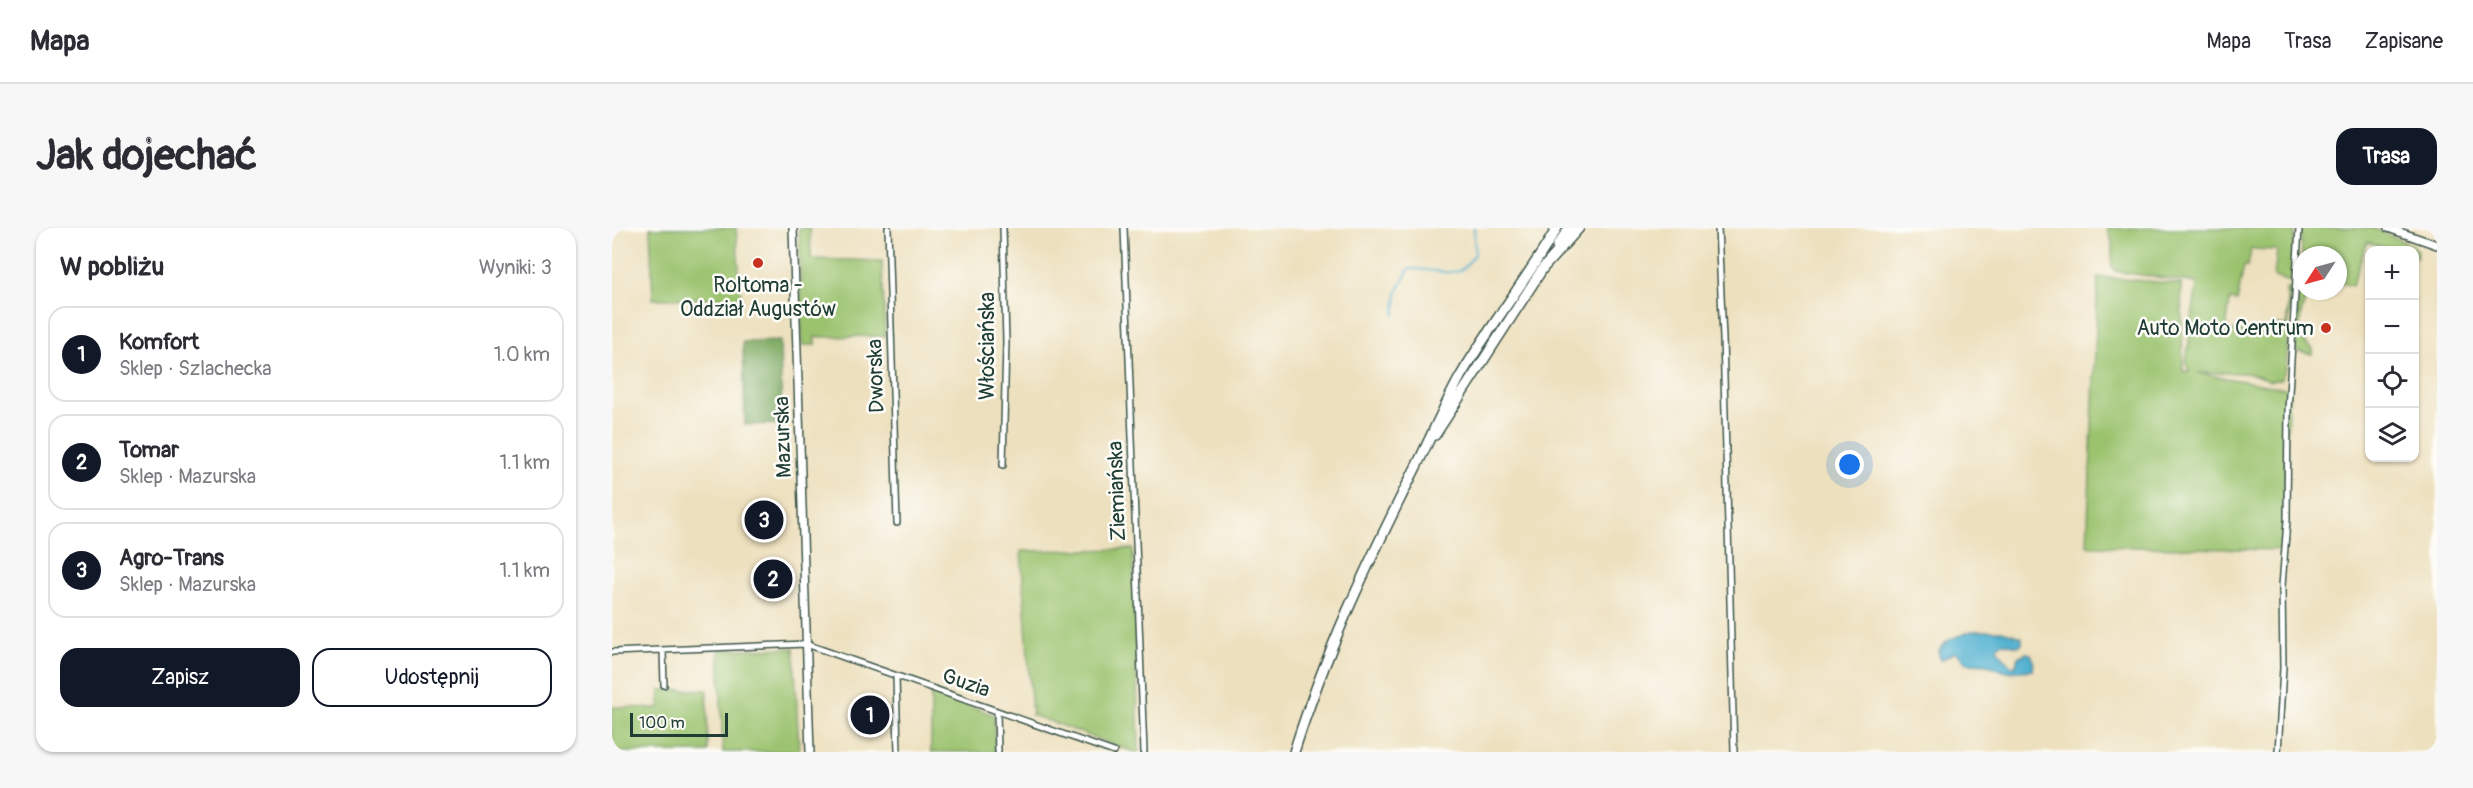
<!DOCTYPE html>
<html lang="pl">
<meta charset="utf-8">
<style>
:root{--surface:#fff;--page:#f7f7f7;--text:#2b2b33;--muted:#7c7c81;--line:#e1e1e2;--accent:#111827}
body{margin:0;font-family:Pangolin,sans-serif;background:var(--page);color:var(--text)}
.controls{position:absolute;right:18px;top:18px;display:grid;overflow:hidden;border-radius:12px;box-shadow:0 2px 4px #0004}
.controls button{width:54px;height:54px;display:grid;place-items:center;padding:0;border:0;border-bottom:2px solid var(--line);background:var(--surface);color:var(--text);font:30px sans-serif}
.compass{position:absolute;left:1681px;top:18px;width:54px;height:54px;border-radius:50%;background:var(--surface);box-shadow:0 2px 4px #0004;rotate:234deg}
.scale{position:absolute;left:18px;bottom:15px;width:98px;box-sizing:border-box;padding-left:6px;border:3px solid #1f3d34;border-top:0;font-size:16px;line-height:21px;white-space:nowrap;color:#1f3d34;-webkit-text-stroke:4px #fdfcf7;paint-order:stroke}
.you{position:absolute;left:1238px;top:237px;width:21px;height:21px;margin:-15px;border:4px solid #fff;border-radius:50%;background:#1a73e8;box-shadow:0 0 0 9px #1a73e833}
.badge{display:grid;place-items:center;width:39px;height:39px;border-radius:50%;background:var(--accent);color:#fff;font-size:20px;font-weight:700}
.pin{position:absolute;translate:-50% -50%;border:3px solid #fff;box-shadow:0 2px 6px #0006}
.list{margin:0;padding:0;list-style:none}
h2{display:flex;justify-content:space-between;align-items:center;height:78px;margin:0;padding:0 24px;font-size:26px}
h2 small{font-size:20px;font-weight:400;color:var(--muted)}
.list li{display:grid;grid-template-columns:39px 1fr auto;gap:18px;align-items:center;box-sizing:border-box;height:96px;margin:0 12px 12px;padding:0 12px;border:2px solid var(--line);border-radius:18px}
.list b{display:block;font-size:22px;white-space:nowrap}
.list p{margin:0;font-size:20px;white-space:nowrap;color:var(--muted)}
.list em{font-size:20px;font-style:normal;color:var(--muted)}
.actions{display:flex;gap:12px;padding:18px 24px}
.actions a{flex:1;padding:14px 0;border:2px solid var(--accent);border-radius:18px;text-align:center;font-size:21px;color:var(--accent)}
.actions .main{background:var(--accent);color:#fff}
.icon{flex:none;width:33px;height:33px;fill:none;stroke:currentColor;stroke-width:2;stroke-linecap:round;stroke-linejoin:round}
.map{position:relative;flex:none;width:1825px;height:524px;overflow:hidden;border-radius:18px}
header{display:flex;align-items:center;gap:36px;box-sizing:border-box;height:84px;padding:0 30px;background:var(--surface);border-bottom:2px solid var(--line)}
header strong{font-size:28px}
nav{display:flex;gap:33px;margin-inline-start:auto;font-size:21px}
.intro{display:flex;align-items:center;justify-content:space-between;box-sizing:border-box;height:144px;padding:0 36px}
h1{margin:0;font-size:42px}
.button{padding:15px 27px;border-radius:18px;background:var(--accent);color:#fff;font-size:21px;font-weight:700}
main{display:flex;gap:36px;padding:0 36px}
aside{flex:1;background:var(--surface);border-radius:18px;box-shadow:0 2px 4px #0004}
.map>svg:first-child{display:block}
.green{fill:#9bc36e;stroke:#5d8051;stroke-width:1.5}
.forest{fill:#7ca961;stroke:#4e734a;stroke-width:1.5}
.water{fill:#51b1d0;stroke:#387782;stroke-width:1.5}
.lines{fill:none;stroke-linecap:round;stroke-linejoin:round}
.stream{stroke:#51b1d0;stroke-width:2}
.street-casing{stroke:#3e5549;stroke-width:8}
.secondary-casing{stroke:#3e5549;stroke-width:10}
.highway-casing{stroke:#3e5549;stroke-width:12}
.street{stroke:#fff;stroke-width:5}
.secondary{stroke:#fff;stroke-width:7}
.highway{stroke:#fff;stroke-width:9}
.poi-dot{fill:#c8321e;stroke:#fdfcf7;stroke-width:2}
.labels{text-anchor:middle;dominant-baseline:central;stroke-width:5;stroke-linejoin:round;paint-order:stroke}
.poi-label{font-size:21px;fill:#1f3d34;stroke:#fdfcf7}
.street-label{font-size:21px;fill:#1f3d34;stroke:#fdfcf7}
</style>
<header>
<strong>Mapa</strong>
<nav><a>Mapa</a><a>Trasa</a><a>Zapisane</a></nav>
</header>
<div class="intro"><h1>Jak dojechać</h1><a class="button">Trasa</a></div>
<main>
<aside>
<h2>W pobliżu<small>Wyniki: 3</small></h2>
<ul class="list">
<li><span class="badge">1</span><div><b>Komfort</b><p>Sklep · Szlachecka</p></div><em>1.0 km</em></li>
<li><span class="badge">2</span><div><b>Tomar</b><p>Sklep · Mazurska</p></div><em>1.1 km</em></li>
<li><span class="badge">3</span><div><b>Agro-Trans</b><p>Sklep · Mazurska</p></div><em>1.1 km</em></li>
</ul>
<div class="actions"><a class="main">Zapisz</a><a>Udostępnij</a></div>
</aside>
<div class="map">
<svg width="1825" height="524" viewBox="0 0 1825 524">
<rect width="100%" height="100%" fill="#fdfcf7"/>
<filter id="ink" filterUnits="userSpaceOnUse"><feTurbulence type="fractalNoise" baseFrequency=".0167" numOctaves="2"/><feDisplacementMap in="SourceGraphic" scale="12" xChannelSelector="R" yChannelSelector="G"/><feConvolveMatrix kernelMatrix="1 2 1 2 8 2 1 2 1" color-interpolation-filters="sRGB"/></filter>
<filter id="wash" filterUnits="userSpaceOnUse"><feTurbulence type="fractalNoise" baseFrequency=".008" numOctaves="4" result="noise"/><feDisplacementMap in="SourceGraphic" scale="24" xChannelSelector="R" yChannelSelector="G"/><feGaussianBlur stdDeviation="1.35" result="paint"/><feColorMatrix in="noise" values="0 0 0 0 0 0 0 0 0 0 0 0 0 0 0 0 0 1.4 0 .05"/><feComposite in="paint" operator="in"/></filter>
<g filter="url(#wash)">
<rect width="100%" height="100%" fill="#ede0be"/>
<!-- green -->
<path class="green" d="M 38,0 L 124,0 L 129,70 L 41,71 Z
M 187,0 L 198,0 L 199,31 L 270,33 L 273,108 L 203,109 L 203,117 L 190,117 Z
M 1495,0 L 1683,0 L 1678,54 L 1662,49 L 1665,22 L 1639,21 L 1636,38 L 1632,38 L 1625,73 L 1618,72 L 1614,102 L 1662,107 L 1664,97 L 1675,98 L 1676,68 L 1674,67 L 1674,61 L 1679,61 L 1674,140 L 1669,151 L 1657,153 C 1641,141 1605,145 1586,145 L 1677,161 L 1669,322 L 1475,318 L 1486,49 L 1569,56 L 1571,143 L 1577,144 L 1574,134 L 1585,55 L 1503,43 L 1500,39 L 1500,14 Z
M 1689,0 L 1760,0 L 1802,18 L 1806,23 L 1804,30 L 1802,22 L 1782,22 L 1755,14 L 1740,58 L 1726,54 L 1726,27 L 1690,27 L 1690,40 Z
M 1689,65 L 1693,73 C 1687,89 1683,112 1701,121 L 1701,126 L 1683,123 L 1686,68 Z
M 521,321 L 527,524 L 522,524 L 420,487 L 409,323 Z
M 182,420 L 187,524 L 111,524 L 107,422 Z
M 48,462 L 95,462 L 96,524 L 0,524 L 0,479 L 47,480 Z
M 319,463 L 382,487 L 383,524 L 319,524 Z"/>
<!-- forest -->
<path class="forest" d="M 168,113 L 170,196 L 133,197 L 131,114 Z"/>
<!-- water -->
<path class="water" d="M 1360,403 L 1390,403 L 1410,409 L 1410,416 L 1406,418 L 1392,415 L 1386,417 L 1385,421 L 1399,438 L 1404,437 L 1406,429 L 1414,425 L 1419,426 L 1422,433 L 1421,442 L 1394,444 L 1375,436 L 1356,435 L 1343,424 L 1329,432 C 1319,415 1348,407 1360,403 Z"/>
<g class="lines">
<!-- stream -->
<path class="stream" d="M 783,87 L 785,64 L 797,41 C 812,39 836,49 850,41 C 855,37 859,31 863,26 L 862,0"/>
</g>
</g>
<g filter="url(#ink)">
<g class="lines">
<defs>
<path id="street" d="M 276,0 L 285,295
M 391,0 L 394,114 L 391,237
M 512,0 L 532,524
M 1106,0 L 1111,110 L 1122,524
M 51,422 L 52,457
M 0,424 L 194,416 L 502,524
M 284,448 L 286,524
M 385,483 L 386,524
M 1666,524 L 1671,440 L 1670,358 L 1675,293 L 1676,182 L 1687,0"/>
<path id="secondary" d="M 181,0 L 198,524
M 1776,0 L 1825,17"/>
<path id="highway" d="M 945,18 L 957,0
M 823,207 L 931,40 L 967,0
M 682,524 C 713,425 757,332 804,239 C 819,209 832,178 848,149 C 878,98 915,51 945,0"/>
</defs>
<!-- street casing -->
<use href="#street" class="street-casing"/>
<!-- secondary casing -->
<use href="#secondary" class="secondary-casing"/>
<!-- highway casing -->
<use href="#highway" class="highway-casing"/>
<!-- street -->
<use href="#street" class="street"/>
<!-- secondary -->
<use href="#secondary" class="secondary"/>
<!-- highway -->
<use href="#highway" class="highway"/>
</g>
</g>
<!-- markers -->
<g class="poi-dot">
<circle cx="146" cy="35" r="6"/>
<circle cx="1714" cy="100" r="6"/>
</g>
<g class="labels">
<!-- poi labels -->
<g class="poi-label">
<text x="146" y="57">Roltoma -<tspan x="146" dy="24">Oddział Augustów</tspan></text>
<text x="1702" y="100" text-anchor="end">Auto Moto Centrum</text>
</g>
<!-- street labels -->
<g class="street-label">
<text transform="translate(375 118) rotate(-90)">Włościańska</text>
<text transform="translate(264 148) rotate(-92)">Dworska</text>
<text transform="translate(171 209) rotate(-92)">Mazurska</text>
<text transform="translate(505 263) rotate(-92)">Ziemiańska</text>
<text transform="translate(354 455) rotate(19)">Guzia</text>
</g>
</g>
</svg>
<div class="controls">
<button>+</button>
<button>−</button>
<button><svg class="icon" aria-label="locate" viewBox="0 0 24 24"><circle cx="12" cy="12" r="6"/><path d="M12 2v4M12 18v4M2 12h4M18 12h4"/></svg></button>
<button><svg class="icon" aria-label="layers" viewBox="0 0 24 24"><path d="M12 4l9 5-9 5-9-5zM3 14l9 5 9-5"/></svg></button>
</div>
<svg class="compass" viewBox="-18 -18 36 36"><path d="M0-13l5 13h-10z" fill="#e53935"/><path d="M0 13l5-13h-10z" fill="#7c7c81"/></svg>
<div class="scale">100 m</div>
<div class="you"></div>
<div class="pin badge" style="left:258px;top:487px">1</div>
<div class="pin badge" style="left:161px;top:351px">2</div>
<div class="pin badge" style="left:152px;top:292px">3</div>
</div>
</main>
